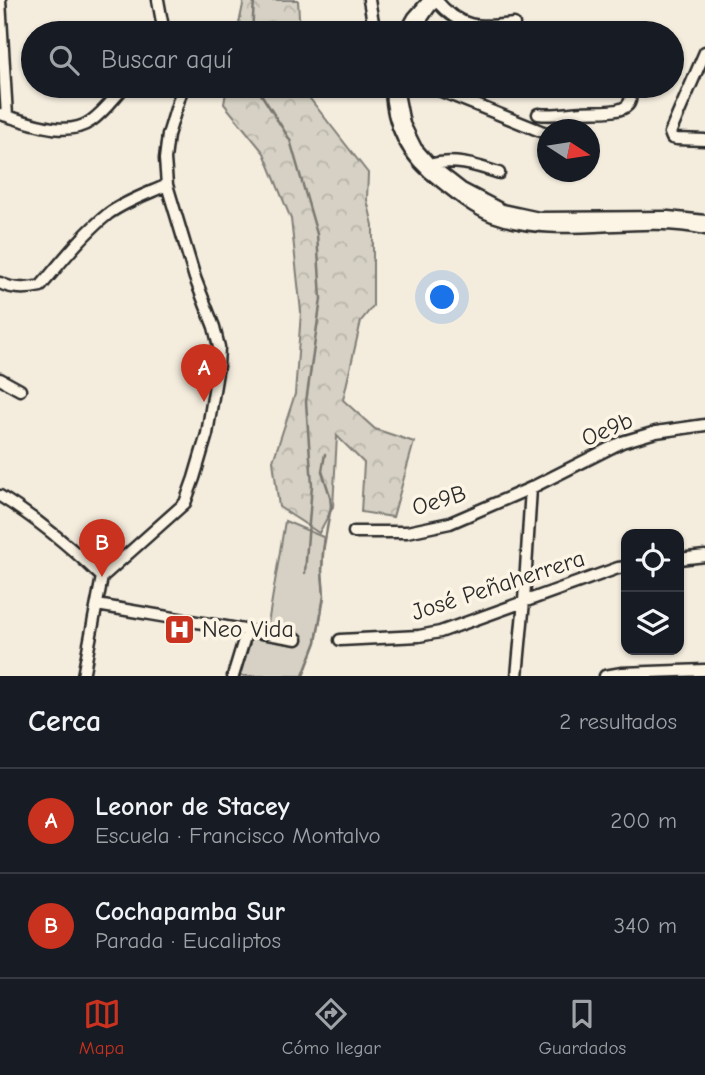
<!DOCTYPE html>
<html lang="es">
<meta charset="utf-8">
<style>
:root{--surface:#171b24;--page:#20242c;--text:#f1f3f6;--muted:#9ea1a6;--line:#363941;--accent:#c8321e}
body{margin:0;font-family:"Comic Neue",sans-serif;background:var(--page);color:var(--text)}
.controls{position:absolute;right:21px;bottom:21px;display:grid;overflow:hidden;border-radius:14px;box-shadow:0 2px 5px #0004}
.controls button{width:63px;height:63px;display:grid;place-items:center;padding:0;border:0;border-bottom:2px solid var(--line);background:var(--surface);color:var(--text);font:35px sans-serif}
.compass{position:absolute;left:537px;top:119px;width:63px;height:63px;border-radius:50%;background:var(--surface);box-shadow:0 2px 5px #0004;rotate:102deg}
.you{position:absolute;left:443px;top:298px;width:24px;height:24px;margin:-18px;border:5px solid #fff;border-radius:50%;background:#1a73e8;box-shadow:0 0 0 10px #1a73e833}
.badge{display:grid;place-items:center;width:46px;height:46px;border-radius:50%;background:var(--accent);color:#fff;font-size:23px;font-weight:700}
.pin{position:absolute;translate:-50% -58px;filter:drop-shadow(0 2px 4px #0008)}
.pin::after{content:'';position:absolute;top:37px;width:24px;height:21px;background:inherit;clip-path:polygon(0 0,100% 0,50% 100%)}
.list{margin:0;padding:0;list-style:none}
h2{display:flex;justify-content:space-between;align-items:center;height:91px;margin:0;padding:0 28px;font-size:30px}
h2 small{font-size:23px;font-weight:400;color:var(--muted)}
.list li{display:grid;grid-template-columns:46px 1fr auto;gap:21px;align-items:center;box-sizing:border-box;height:105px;padding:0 28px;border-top:2px solid var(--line)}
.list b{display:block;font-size:26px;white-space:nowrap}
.list p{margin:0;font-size:23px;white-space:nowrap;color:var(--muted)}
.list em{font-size:23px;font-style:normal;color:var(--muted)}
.icon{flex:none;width:38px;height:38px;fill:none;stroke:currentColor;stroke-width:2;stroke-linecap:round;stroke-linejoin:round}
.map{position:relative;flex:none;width:705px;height:676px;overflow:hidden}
.search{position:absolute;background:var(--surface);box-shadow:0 2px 5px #0004;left:21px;right:21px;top:21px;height:77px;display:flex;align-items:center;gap:18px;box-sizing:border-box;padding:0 24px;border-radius:38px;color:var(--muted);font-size:26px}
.sheet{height:301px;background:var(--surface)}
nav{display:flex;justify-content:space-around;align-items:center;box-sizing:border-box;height:98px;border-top:2px solid var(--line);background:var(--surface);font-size:19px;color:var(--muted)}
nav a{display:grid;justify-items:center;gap:4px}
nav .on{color:var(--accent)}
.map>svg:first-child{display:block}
.green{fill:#d6d1c4;stroke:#807e78;stroke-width:2}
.forest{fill:url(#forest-crowns);stroke:#807e78;stroke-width:2}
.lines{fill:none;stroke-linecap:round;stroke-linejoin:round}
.stream{stroke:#7a7771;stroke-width:2.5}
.minor-casing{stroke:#2b2b2b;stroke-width:15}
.minor{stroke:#fcf5e5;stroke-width:10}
.labels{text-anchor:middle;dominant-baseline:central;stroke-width:7;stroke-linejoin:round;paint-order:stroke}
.street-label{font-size:24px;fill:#2b2b2b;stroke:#fcf5e5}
.poi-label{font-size:24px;fill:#2b2b2b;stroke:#fcf5e5;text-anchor:start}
</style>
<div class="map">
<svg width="705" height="676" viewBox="0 0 705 676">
<defs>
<pattern id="forest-crowns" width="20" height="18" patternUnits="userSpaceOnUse" patternTransform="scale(1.75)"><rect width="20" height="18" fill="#d6d1c4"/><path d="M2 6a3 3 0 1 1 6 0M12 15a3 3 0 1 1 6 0" fill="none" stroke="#b8b4a9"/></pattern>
</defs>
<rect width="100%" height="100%" fill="#f4edde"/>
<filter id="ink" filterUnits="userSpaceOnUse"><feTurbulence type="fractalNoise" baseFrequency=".0143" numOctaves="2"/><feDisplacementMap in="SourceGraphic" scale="14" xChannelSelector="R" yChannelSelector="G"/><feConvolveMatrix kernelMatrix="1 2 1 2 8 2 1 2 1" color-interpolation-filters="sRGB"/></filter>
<g filter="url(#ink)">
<!-- green -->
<path class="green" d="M 285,521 L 323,537 L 324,542 L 322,571 L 324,596 L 321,615 L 316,642 L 303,676 L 237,676 L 252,635 L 268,624 Z"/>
<!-- forest -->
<path class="forest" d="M 244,0 L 298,0 L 300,33 L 237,33 Z
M 227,86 L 300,86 L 368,173 L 367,200 L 373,225 L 373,306 L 361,321 L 343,400 L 375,429 L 414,442 L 393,517 L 361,512 L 364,463 L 337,436 L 333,507 L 319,533 L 279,507 L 273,461 L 295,394 L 301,312 L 291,219 L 264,153 L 224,104 Z"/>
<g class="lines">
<!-- stream -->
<path class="stream" d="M 252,33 L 254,0
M 256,86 L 290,140 L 317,234 L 321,299 L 306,402 L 312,485 L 305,573
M 303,676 L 316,642 L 324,596 L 322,571 L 323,551 L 331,506 L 330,496 L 322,471 L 325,454"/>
<defs>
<path id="minor" d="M 0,0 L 7,116
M 158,0 L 164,33
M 369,0 L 375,33
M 436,0 C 460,29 479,28 514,24
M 405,33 L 414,17 L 429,0
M 412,33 L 430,7 L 437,0
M 705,52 L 670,133 L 672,138 L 677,139 L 705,140
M 391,86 C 391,125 408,158 440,181 C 456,194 473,208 493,216 C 561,241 635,213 705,229
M 399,86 L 398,93 L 404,124 L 416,148 L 430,164 L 462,189 L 502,210 L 539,218 L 668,217 L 705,221
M 429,86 L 548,134
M 0,114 C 26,121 66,139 91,121 C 104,112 114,98 125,86
M 538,114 C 554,116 567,113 582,112 C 598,110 643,118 627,86
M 571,130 L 574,113
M 428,165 C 453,158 475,165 499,173
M 0,283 C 13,290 27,289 41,286 C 62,261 83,234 108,214 C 126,201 147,194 167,185
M 0,379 L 20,390
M 0,496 C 37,519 71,547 102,577
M 354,532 L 407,532 L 450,523 L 531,488 L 622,442 L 656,432 L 705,425
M 679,559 L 705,556
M 97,605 L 297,639
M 340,640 L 419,636 L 440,632 L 618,568 L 626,567
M 83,676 L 102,577 L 185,503 L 194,478 L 207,434 L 218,366 L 219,347 L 214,327 L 195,278 L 167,185 L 165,159 L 168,135 L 183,86
M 233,676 L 247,630
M 517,676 L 524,601 L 531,488
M 605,676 L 622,673 L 705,670"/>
</defs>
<!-- minor casing -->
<use href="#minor" class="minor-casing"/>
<!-- minor -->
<use href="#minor" class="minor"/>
</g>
</g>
<!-- icons -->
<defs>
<symbol id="hospital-square" viewBox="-11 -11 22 22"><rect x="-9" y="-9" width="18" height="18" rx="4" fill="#c8321e" stroke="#fcf5e5"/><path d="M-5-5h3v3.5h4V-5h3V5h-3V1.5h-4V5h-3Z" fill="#fff"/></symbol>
</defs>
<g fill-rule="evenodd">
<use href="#hospital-square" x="162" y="612" width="35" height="35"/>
</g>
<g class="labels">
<!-- street labels -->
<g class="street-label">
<text transform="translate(607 429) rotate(-23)">Oe9b</text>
<text transform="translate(439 500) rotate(-17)">Oe9B</text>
<text transform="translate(498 585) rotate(-18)">José Peñaherrera</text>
</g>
<!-- poi labels -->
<g class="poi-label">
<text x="202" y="629">Neo Vida</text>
</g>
</g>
</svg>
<div class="controls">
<button><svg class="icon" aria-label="locate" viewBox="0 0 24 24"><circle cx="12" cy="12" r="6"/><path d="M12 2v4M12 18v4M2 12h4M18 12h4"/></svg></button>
<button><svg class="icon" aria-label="layers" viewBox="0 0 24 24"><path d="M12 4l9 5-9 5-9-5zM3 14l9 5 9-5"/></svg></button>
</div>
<svg class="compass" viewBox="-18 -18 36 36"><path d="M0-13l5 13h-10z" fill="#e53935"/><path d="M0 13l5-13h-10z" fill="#9ea1a6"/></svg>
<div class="you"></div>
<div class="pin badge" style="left:204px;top:402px">A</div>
<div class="pin badge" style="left:102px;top:577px">B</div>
<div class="search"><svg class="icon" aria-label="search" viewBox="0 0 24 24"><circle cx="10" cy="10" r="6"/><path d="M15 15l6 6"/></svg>Buscar aquí</div>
</div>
<section class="sheet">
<h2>Cerca<small>2 resultados</small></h2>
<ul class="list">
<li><span class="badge">A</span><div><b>Leonor de Stacey</b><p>Escuela · Francisco Montalvo</p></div><em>200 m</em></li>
<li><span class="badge">B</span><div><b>Cochapamba Sur</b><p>Parada · Eucaliptos</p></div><em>340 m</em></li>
</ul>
</section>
<nav>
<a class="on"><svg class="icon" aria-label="map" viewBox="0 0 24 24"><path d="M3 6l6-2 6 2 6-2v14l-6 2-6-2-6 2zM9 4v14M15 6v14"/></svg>Mapa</a>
<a><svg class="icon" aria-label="directions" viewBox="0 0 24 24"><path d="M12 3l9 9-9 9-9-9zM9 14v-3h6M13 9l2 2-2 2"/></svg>Cómo llegar</a>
<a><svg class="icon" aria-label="saved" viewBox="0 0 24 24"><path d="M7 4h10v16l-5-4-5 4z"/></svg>Guardados</a>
</nav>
